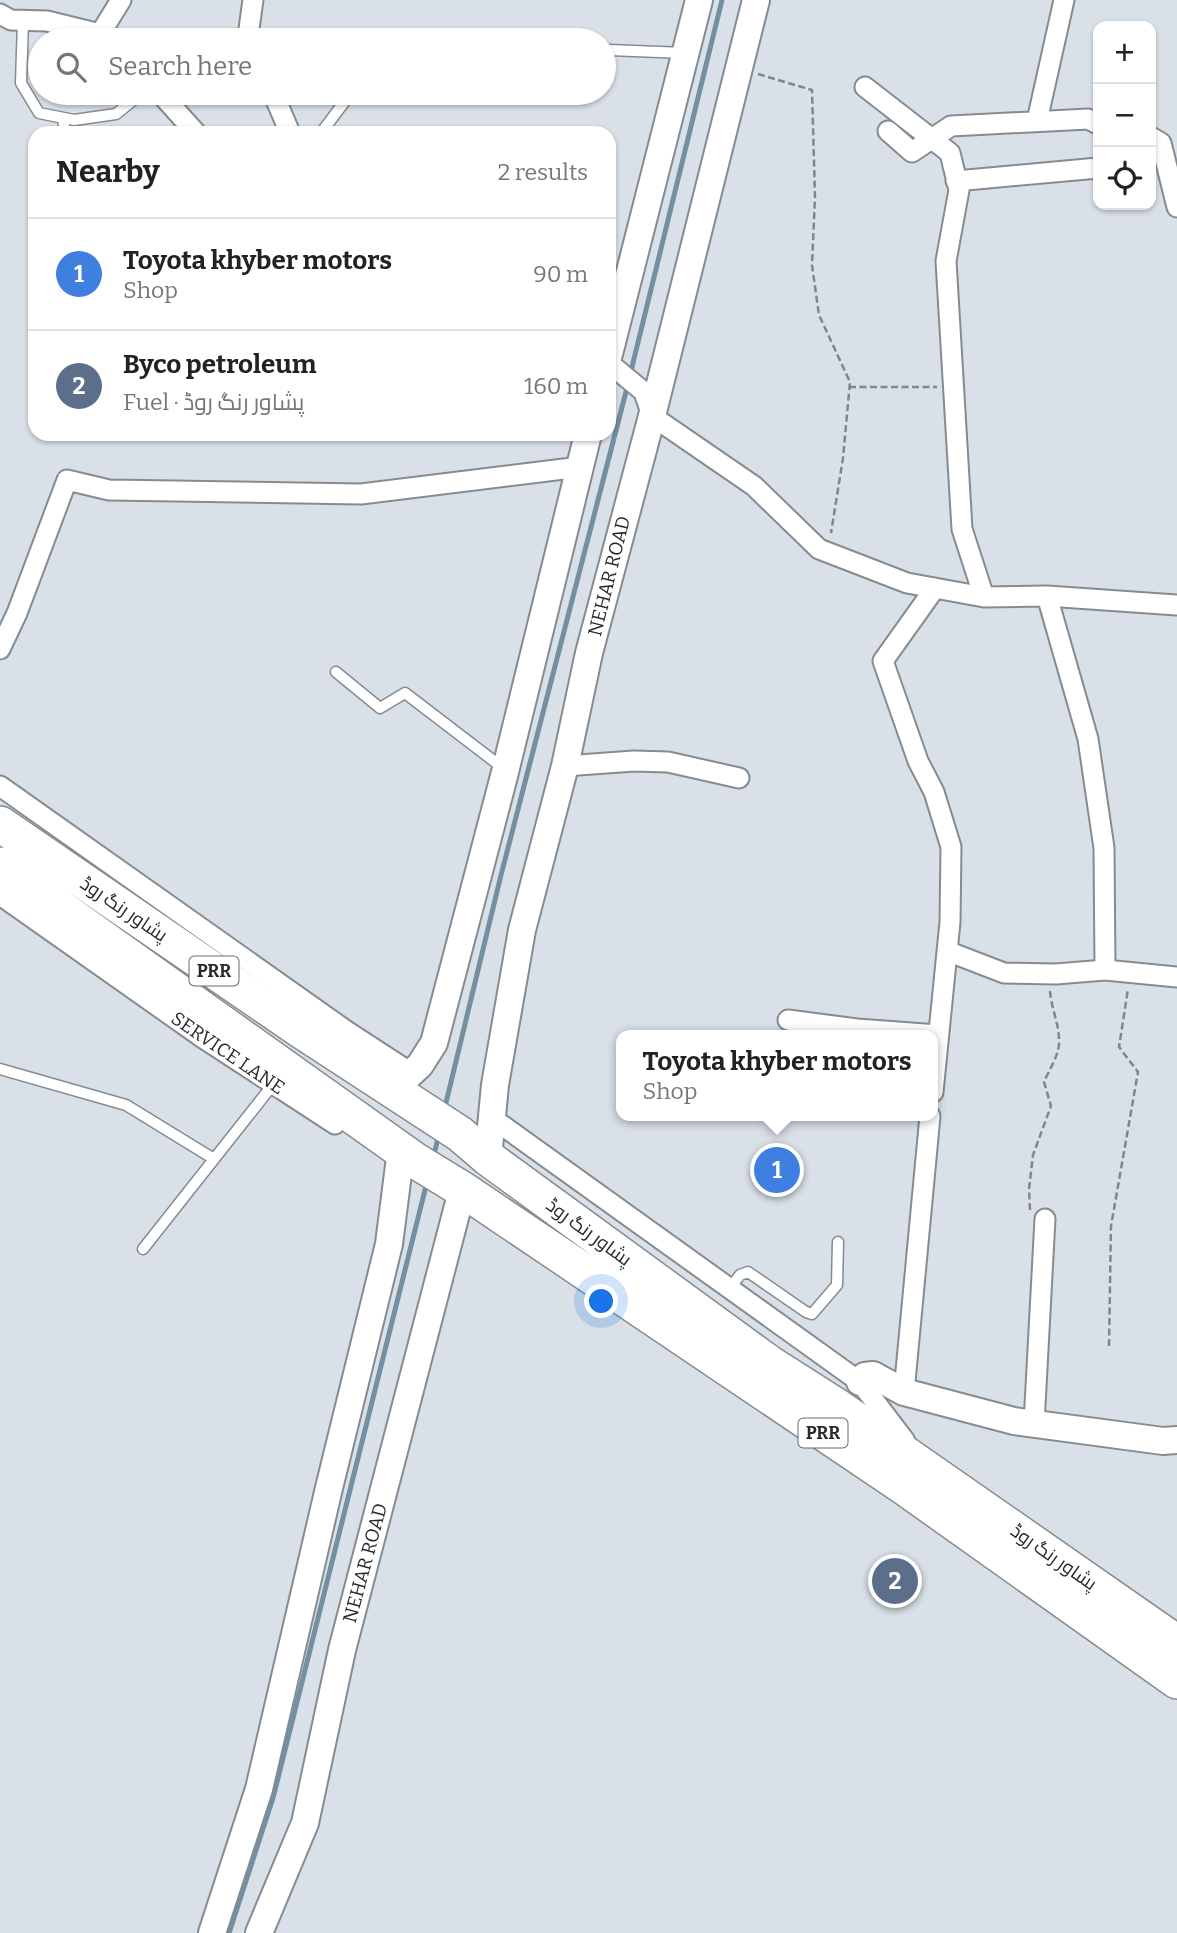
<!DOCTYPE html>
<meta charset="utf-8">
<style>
:root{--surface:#fff;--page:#f6f6f6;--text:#222;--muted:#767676;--line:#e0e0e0;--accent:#0d7249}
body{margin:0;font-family:Bitter,Cairo,serif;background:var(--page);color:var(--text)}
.controls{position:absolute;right:21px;top:21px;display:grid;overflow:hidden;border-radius:14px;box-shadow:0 2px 5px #0004}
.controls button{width:63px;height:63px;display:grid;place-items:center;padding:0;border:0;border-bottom:2px solid var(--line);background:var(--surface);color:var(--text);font:35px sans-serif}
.you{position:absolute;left:602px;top:1302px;width:24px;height:24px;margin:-18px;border:5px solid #fff;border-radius:50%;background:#1a73e8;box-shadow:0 0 0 10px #1a73e833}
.badge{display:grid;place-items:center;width:46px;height:46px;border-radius:50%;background:var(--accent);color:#fff;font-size:23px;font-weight:700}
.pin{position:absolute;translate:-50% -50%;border:4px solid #fff;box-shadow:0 2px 7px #0006}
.popup{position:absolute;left:616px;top:1030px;width:322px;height:91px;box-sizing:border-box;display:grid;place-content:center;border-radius:14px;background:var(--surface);filter:drop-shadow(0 2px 5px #0005);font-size:23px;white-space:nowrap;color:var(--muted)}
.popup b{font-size:26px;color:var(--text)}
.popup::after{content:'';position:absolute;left:50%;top:100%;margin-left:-14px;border:14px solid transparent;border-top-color:var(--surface)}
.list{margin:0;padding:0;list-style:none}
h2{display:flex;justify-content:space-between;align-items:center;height:91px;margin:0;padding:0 28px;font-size:30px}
h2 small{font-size:23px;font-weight:400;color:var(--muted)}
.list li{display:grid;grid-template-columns:46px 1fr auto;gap:21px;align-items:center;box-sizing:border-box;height:112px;padding:0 28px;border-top:2px solid var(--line)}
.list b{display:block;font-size:26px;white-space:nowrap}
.list p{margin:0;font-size:23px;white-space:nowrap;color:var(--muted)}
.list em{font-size:23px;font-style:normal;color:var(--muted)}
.icon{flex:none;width:38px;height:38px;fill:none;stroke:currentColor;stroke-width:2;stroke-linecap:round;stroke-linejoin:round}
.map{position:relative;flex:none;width:1177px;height:1933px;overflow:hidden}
.search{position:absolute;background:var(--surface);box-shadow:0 2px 5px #0004;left:28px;top:28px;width:588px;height:77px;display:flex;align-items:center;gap:18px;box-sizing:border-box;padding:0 24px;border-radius:38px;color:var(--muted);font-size:26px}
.panel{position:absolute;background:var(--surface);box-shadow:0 2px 5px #0004;left:28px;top:126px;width:588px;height:315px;border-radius:21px}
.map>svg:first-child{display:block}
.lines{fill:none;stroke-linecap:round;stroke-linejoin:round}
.stream{stroke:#7290a2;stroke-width:5}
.lane-casing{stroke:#858c91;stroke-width:13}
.street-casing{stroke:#858c91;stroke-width:23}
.secondary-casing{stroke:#858c91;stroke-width:30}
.highway-casing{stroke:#858c91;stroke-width:38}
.path{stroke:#81868b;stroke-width:2.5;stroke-dasharray:7 3.5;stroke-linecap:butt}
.lane{stroke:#fff;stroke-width:10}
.street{stroke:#fff;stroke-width:19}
.secondary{stroke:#fff;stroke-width:26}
.highway{stroke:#fff;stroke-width:35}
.labels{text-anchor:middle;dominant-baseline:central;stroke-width:7;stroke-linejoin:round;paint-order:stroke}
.shield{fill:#fff;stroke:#68696b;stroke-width:2}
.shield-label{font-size:18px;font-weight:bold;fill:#27292c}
.street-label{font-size:19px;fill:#27292c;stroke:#fff}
</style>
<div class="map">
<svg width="1177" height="1933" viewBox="0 0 1177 1933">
<rect width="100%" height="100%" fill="#d9e0e7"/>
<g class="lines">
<!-- stream -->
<path class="stream" d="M 630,375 L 722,0
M 444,1111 L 501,875 L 628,384
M 433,1159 L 439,1134
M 229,1933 L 273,1798 L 427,1182"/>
<defs>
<path id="lane" d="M 23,21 L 21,83 L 39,113 L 74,120 L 116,114 L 142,93
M 604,55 L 609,50 L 685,53
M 63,118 L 65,133
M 321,133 L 351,93
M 336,672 L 380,708 L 405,693 L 503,768
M 0,1069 L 126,1105 L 214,1159
M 143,1249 L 275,1082
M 730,1288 L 740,1275 L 748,1272 L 806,1312 L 812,1314 L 837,1285 L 838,1242"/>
<path id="street" d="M 0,14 L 11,20 L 47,21 L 100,34 L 106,40
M 100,34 L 121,0
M 249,40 L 248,36 L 253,0
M 865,87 L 950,153 L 959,190 L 946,261 L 962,529 L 984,597
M 160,93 L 196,133
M 273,93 L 290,133
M 1037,121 L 1064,0
M 888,131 L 912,152 L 951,126 L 1088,119 L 1098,124
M 1151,137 L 1161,143 L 1177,207
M 956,181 L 1098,168
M 609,363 L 644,392 L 652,416 L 754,486 L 819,549 L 907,583 L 984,597 L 1047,596 L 1177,605
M 1047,596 L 1088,739 L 1104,848 L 1105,970
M 0,649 L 17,613 L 67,480 L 109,490 L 361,494 L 580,467
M 565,766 L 634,761 L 668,762 L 739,778
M 0,786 L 348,1032 L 411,1073
M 0,895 L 203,1038 L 335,1124
M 947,951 L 1004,973 L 1056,974 L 1105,970 L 1177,977
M 788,1020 L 857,1029 L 938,1035
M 933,1092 L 950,922 L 951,847 L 934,792 L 918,761 L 883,661 L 935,588
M 492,1118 L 860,1382 L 905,1441
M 904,1392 L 930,1116
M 1034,1424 L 1045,1219"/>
<path id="secondary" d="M 609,354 L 699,0
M 392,1091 L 420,1065 L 434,1043 L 504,776 L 588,434
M 488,1158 L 495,1085 L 522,930 L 565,766 L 589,653 L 652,416 L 756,0
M 860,1382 L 865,1376 L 873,1375 L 904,1392 L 1014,1421 L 1163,1441 L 1177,1440
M 212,1933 L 259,1789 L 329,1488 L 389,1244 L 401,1150
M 259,1933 L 305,1823 L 342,1650 L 458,1206 L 465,1191"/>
<path id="highway" d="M 0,824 L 299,1029 L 460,1134 L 488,1158 L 769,1363 L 838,1407 L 1177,1643
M 0,865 L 416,1161 L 465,1191 L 904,1487 L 1177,1681"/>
</defs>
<!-- lane casing -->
<use href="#lane" class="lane-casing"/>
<!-- street casing -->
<use href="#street" class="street-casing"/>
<!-- secondary casing -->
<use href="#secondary" class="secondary-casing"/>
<!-- highway casing -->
<use href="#highway" class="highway-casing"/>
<!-- path -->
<path class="path" d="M 758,74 L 812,90 L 815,197 L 812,265 L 819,315 L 850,382 L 843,458 L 831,533
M 849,387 L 937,387
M 1030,1210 L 1029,1189 L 1033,1155 L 1051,1106 L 1044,1082 C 1049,1070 1060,1054 1059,1040 C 1059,1024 1051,1007 1050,991
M 1109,1346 L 1111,1226 L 1138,1072 L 1119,1047 L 1128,989"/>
<!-- lane -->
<use href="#lane" class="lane"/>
<!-- street -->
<use href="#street" class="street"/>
<!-- secondary -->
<use href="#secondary" class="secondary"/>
<!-- highway -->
<use href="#highway" class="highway"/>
</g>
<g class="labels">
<!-- shield labels -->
<g class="shield">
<rect x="189.5" y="956.5" width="49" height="29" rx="5"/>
<rect x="798.5" y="1418.5" width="49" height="29" rx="5"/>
</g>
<g class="shield-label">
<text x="214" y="971">PRR</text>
<text x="823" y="1433">PRR</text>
</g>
<!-- street labels -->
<g class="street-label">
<text transform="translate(609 576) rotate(-76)">NEHAR ROAD</text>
<text transform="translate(124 909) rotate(34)">پشاور رنگ روڈ</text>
<text transform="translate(228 1053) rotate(34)">SERVICE LANE</text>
<text transform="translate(589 1232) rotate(36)">پشاور رنگ روڈ</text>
<text transform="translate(1054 1557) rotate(35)">پشاور رنگ روڈ</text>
<text transform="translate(365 1563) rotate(-75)">NEHAR ROAD</text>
</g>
</g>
</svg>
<div class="controls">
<button>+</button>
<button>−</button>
<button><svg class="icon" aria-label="locate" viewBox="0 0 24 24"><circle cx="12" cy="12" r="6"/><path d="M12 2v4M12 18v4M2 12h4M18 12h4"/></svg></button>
</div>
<div class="you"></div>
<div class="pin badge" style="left:777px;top:1170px;background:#3f7fe0">1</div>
<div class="popup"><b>Toyota khyber motors</b>Shop</div>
<div class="pin badge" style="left:895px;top:1581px;background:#5c6f8a">2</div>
<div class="search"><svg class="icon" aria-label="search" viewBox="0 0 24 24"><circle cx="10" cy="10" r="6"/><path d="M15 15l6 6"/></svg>Search here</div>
<section class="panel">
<h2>Nearby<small>2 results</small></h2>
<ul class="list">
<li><span class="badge" style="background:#3f7fe0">1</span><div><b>Toyota khyber motors</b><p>Shop</p></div><em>90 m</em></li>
<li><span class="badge" style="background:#5c6f8a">2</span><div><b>Byco petroleum</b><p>Fuel · پشاور رنگ روڈ</p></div><em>160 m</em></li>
</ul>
</section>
</div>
